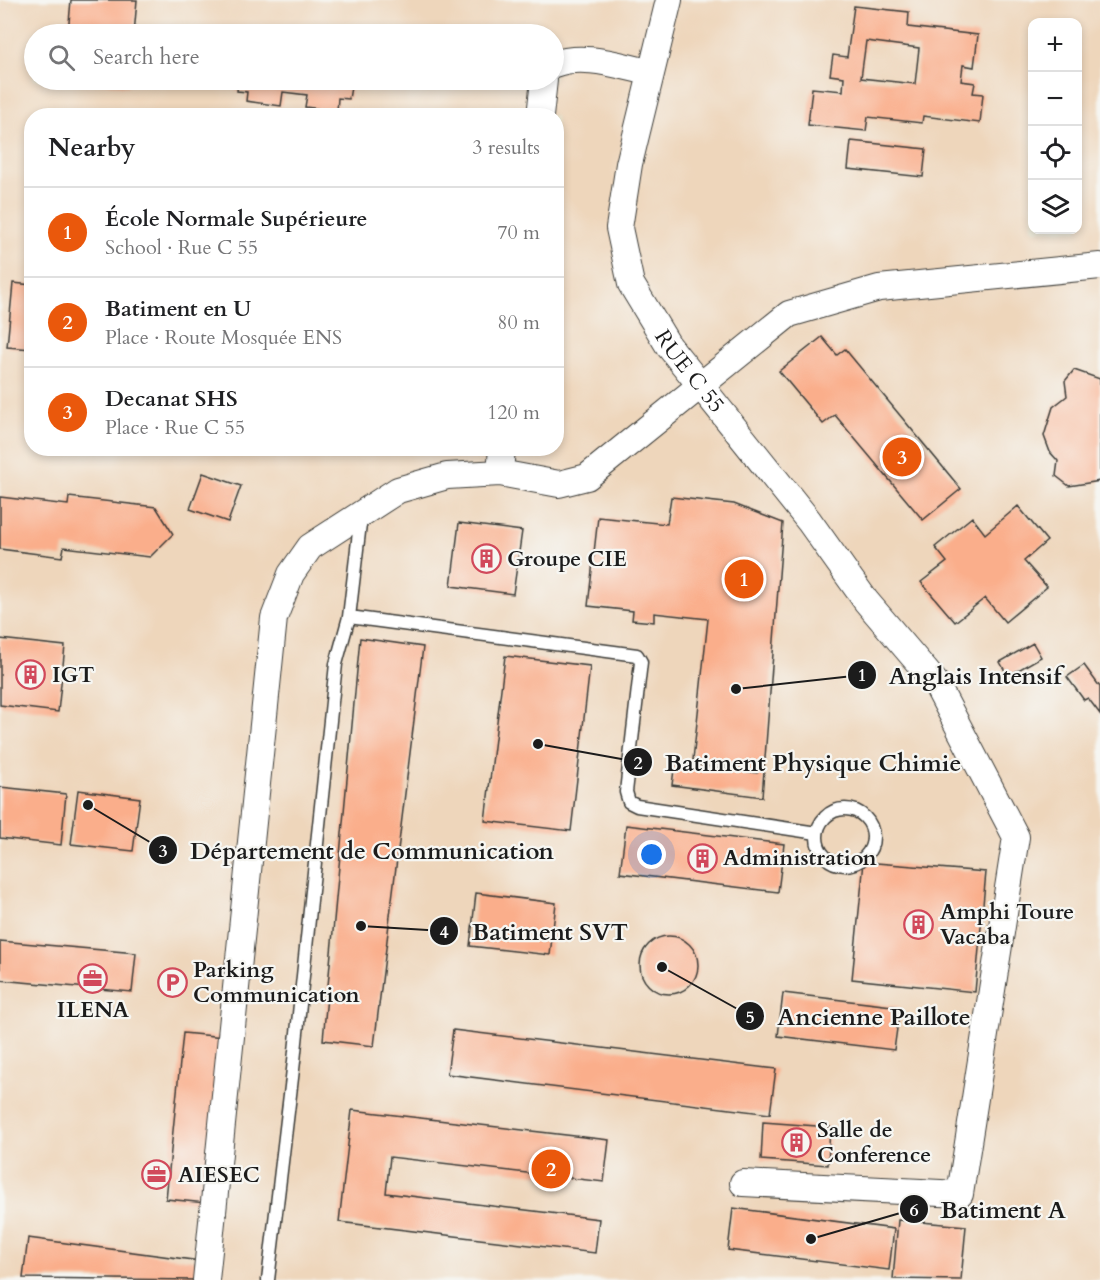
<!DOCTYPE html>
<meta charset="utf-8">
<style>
:root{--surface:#fff;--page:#f2f2f2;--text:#202124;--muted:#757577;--line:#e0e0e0;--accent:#ea580c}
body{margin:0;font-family:Cardo,serif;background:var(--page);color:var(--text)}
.controls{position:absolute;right:18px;top:18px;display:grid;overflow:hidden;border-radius:12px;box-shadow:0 3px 9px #0003}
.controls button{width:54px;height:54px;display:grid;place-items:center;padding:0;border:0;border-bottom:2px solid var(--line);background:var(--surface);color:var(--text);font:30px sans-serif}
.you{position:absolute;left:652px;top:855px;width:21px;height:21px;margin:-15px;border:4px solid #fff;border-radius:50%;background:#1a73e8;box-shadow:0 0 0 9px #1a73e833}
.badge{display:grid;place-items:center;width:39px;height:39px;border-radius:50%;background:var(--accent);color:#fff;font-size:20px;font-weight:700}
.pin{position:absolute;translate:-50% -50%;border:3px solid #fff;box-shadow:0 2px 6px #0006}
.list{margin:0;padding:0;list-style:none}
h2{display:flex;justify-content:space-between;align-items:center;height:78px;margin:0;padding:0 24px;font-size:26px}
h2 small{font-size:20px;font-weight:400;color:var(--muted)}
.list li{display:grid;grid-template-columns:39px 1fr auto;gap:18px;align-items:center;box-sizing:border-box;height:90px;padding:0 24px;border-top:2px solid var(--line)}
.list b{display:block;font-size:22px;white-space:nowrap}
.list p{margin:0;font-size:20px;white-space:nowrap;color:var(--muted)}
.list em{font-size:20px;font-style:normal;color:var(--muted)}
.icon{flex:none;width:33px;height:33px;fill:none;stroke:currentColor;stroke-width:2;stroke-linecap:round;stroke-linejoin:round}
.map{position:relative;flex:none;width:1100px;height:1280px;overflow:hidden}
.search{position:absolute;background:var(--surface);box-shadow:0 3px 9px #0003;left:24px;top:24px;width:540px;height:66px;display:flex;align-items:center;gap:15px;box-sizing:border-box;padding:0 21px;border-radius:33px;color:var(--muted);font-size:22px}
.panel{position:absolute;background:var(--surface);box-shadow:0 3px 9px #0003;left:24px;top:108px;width:540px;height:348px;border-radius:24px}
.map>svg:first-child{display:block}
.built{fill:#eed6bb;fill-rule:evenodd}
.building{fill:#faae8b;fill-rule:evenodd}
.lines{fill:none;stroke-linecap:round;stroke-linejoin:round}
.lane-casing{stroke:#3b3b37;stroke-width:15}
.street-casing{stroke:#3b3b37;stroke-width:28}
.lane{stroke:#fff;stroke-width:12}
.street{stroke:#fff;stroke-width:26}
.labels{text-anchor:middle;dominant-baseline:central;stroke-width:4.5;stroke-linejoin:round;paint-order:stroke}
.street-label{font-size:22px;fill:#1c1c1c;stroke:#f6f6f2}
.poi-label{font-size:22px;font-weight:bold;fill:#1c1c1c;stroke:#f6f6f2;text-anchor:start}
.leader{fill:none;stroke:#1c1c1c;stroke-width:2}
.callout-dot{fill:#1c1c1c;stroke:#f6f6f2;stroke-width:2}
.mark-label{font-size:18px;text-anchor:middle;font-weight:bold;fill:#fff}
.callout-label{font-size:24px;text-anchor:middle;font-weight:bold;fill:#1c1c1c;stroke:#f6f6f2;stroke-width:4.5;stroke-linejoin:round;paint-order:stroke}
</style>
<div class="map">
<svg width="1100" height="1280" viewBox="0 0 1100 1280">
<rect width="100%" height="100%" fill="#f6f6f2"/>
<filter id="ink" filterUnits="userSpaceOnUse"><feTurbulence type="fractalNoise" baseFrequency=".0167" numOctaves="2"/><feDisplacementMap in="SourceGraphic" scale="12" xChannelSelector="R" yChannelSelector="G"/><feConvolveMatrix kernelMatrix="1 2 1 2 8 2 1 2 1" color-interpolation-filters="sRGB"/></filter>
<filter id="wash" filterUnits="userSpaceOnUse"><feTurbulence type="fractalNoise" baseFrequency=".008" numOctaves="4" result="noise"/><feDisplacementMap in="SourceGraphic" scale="24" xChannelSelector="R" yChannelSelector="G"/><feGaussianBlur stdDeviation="1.35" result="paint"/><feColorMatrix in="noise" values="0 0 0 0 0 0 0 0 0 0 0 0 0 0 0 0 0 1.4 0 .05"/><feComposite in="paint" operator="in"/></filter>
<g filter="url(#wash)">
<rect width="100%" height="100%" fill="#ece8d0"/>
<!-- built -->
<path class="built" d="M 0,0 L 1100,0 L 1100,1280 L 0,1280 ZM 1032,22 L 1078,22 L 1078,230 L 1032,230 ZM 34,34 L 554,34 L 554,80 L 34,80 ZM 32,116 L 556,116 L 556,448 L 32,448 Z"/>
<g id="blocks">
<!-- building -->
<path class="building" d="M 71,0 L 137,0 L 134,34 L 68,34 Z
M 854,6 L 909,12 L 908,27 L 978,35 L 974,67 L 963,65 L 961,81 L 975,83 L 973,93 L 983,94 L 980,123 L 923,116 L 922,123 L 868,117 L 866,131 L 808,125 L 812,88 L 843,91 L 844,77 L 830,75 L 833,55 L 847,57 ZM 866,41 L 919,48 L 915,84 L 861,78 Z
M 77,80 L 129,80 L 128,86 Z
M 238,80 L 341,80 L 352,81 L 349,99 L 338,98 L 337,111 L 305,107 L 307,95 L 283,92 L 281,106 L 246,101 L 247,92 L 237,91 Z
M 851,141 L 926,149 L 923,177 L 848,169 Z
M 13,283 L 32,285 L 32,349 L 7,347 Z
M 822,337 L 837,355 L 845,349 L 961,489 L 923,520 L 835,415 L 823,424 L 779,371 Z
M 1074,370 L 1100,379 L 1100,481 L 1069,486 L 1056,476 L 1058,461 L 1050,452 L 1044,436 L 1053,407 L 1067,396 L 1065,381 Z
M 203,473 L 241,486 L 228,522 L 190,509 Z
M 0,497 L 68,505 L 69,497 L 156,507 L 173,534 L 150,557 L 64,547 L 62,557 L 0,549 Z
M 671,497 L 734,504 L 783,523 L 762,797 L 672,785 L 675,762 L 758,773 L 693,760 L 708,619 L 654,613 L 654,622 L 632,620 L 633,611 L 588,606 L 598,517 L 667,524 Z
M 1018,506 L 1047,541 L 1024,561 L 1047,587 L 1005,622 L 985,598 L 955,622 L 921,582 L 947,562 L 935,547 L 972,517 L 985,534 Z
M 459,523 L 522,531 L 513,594 L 451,586 Z
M 360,638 L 423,647 L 374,1046 L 323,1040 Z
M 0,639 L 65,646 L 58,712 L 0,705 Z
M 1033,643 L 1041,657 L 1008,676 L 1000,662 Z
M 505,656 L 590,666 L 571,831 L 485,821 Z
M 1084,665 L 1100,687 L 1100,714 L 1088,698 L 1084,700 L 1067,677 Z
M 0,787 L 66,794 L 61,845 L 0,838 Z
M 78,790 L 140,798 L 133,851 L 71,844 Z
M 626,825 L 784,844 L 778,892 L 620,873 Z
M 864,862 L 986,872 L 975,992 L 852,979 Z
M 476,893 L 556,903 L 550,955 L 470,946 Z
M640 965a29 29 0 1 1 58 0a29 29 0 1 1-58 0Z
M 0,941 L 136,953 L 132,992 L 0,980 Z
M 783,993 L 900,1007 L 894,1050 L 778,1036 Z
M 453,1030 L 776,1069 L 770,1114 L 447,1074 Z
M 183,1033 L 224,1037 L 206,1203 L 166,1199 Z
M 352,1110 L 609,1140 L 604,1182 L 390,1157 L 386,1193 L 599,1219 L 595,1253 L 339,1222 Z
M 763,1122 L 830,1127 L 828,1165 L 761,1160 Z
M 733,1208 L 894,1229 L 889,1270 L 728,1250 Z
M 898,1220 L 966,1226 L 961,1280 L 893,1279 Z
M 28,1238 L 200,1261 L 197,1280 L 23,1278 Z"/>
</g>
</g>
<g filter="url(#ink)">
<use href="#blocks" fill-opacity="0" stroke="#3b3b37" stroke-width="1.5"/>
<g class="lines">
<defs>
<path id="lane" d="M 349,617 L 637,655 L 641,662 L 626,792 L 629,802 L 637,806 L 817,833
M817 837a28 28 0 1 1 56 0a28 28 0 1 1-56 0Z
M 268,1280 L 294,1061 L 336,664 L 349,617 L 361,515"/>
<g id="street">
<path id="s1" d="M 669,0 L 629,164 L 619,228 L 631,284 L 668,345 L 809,521 L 866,601 L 935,682 L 1016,837 L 960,1194 L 743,1183"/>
<path d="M 554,64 C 584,53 619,66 650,72"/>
<path d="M 540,116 L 544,80"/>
<path d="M 500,473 L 502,448"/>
<path d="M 206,1280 L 274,618 L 291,574 L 310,547 L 398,490 L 447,476 L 500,473 L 559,484 L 587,477 L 789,314 L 879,288 L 1100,266"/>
</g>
</defs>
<!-- lane casing -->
<use href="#lane" class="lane-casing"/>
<!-- street casing -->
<use href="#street" class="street-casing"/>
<!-- lane -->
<use href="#lane" class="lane"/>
<!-- street -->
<use href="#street" class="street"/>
</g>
</g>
<!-- icons -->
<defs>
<symbol id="building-ring" viewBox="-11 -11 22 22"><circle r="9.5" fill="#f6f6f2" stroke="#d1495b" stroke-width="1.5"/><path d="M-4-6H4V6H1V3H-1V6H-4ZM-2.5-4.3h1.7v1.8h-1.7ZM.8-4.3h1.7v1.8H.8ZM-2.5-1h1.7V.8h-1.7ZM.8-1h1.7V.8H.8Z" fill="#d1495b"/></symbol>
<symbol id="office-ring" viewBox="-11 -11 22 22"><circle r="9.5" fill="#f6f6f2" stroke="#d1495b" stroke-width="1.5"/><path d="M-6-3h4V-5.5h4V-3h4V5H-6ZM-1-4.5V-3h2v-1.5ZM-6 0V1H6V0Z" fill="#d1495b"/></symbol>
<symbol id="parking-ring" viewBox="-11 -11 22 22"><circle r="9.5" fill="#f6f6f2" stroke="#d1495b" stroke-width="1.5"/><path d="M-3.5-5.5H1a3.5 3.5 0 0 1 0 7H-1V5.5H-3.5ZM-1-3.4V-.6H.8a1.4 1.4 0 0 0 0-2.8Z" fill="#d1495b"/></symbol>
</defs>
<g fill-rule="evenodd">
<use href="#building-ring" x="470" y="542" width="33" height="33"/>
<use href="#building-ring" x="14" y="658" width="33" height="33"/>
<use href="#building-ring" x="686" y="842" width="33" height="33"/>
<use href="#building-ring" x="902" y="908" width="33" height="33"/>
<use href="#office-ring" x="76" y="962" width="33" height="33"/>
<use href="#parking-ring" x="156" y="966" width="33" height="33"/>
<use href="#building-ring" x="780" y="1126" width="33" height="33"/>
<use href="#office-ring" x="140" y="1158" width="33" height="33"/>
</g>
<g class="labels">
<!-- street labels -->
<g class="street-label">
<text stroke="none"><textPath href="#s1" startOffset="396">RUE C 55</textPath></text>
</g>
<!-- poi labels -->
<g class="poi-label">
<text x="507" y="559">Groupe CIE</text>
<text x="52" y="675">IGT</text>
<text x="723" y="858">Administration</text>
<text x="940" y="912">Amphi Toure<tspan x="940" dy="25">Vacaba</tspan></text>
<text x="193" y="970">Parking<tspan x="193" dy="25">Communication</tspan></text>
<text x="93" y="1010" text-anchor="middle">ILENA</text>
<text x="817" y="1130">Salle de<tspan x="817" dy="25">Conference</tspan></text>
<text x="178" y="1175">AIESEC</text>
</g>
</g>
<!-- callouts -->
<path class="leader" d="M736 689L862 675M538 744L638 762M88 805L163 850M361 926L444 931M662 967L750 1016M811 1239L914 1209"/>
<g class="callout-dot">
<circle cx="736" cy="689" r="6"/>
<circle cx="538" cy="744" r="6"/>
<circle cx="88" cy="805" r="6"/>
<circle cx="361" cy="926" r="6"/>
<circle cx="662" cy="967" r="6"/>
<circle cx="811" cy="1239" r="6"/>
<circle cx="862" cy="675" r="15"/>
<circle cx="638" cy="762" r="15"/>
<circle cx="163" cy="850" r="15"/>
<circle cx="444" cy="931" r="15"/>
<circle cx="750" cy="1016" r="15"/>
<circle cx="914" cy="1209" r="15"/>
</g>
<g class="mark-label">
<text x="862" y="681">1</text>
<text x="638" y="769">2</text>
<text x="163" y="857">3</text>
<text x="444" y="938">4</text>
<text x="750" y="1023">5</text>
<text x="914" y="1216">6</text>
</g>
<g class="callout-label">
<text x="975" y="684">Anglais Intensif</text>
<text x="813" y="771">Batiment Physique Chimie</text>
<text x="372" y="859">Département de Communication</text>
<text x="550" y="940">Batiment SVT</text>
<text x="874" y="1025">Ancienne Paillote</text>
<text x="1003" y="1218">Batiment A</text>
</g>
</svg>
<div class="controls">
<button>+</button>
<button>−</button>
<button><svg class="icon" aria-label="locate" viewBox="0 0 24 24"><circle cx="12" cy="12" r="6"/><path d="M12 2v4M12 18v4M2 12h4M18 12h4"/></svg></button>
<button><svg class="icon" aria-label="layers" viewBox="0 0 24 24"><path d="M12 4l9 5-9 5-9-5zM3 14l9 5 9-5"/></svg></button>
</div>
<div class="you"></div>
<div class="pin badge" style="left:744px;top:579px">1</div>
<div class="pin badge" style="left:551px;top:1169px">2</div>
<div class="pin badge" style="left:902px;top:457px">3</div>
<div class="search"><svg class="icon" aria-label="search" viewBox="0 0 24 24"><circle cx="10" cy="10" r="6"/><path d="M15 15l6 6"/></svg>Search here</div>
<section class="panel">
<h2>Nearby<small>3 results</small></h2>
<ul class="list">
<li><span class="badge">1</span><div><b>École Normale Supérieure</b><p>School · Rue C 55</p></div><em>70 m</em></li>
<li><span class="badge">2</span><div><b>Batiment en U</b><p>Place · Route Mosquée ENS</p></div><em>80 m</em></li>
<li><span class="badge">3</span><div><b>Decanat SHS</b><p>Place · Rue C 55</p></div><em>120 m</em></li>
</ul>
</section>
</div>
